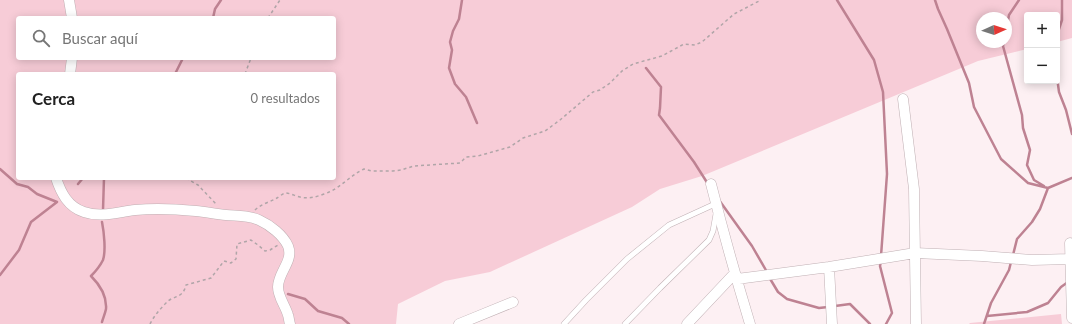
<!DOCTYPE html>
<html lang="es">
<meta charset="utf-8">
<style>
:root{--surface:#fff;--page:#f6f6f6;--text:#222;--muted:#767676;--line:#e0e0e0}
body{margin:0;font-family:Lato,sans-serif;background:var(--page);color:var(--text)}
.controls{position:absolute;right:12px;top:12px;display:grid;overflow:hidden;border-radius:4px;box-shadow:0 2px 10px #0003}
.controls button{width:36px;height:36px;display:grid;place-items:center;padding:0;border:0;border-bottom:1px solid var(--line);background:var(--surface);color:var(--text);font:20px sans-serif}
.compass{position:absolute;left:976px;top:12px;width:36px;height:36px;border-radius:50%;background:var(--surface);box-shadow:0 2px 10px #0003;rotate:87deg}
.list{margin:0;padding:0;list-style:none}
h2{display:flex;justify-content:space-between;align-items:center;height:52px;margin:0;padding:0 16px;font-size:17px}
h2 small{font-size:13px;font-weight:400;color:var(--muted)}
.icon{flex:none;width:22px;height:22px;fill:none;stroke:currentColor;stroke-width:2;stroke-linecap:round;stroke-linejoin:round}
.map{position:relative;flex:none;width:1072px;height:324px;overflow:hidden}
.search{position:absolute;background:var(--surface);box-shadow:0 2px 10px #0003;left:16px;top:16px;width:320px;height:44px;display:flex;align-items:center;gap:10px;box-sizing:border-box;padding:0 14px;border-radius:4px;color:var(--muted);font-size:15px}
.panel{position:absolute;background:var(--surface);box-shadow:0 2px 10px #0003;left:16px;top:72px;width:320px;height:108px;border-radius:4px}
.map>svg:first-child{display:block}
.green{fill:#f7ccd7;fill-rule:evenodd}
.lines{fill:none;stroke-linecap:round;stroke-linejoin:round}
.stream{stroke:#be8292;stroke-width:2.5}
.service-casing{stroke:#c0b0b4;stroke-width:6}
.minor-casing{stroke:#c0b0b4;stroke-width:11}
.path{stroke:#b0a5a8;stroke-width:1.5;stroke-dasharray:3 3;stroke-linecap:butt}
.service{stroke:#fff;stroke-width:5}
.minor{stroke:#fff;stroke-width:10}
</style>
<div class="map">
<svg width="1072" height="324" viewBox="0 0 1072 324">
<rect width="100%" height="100%" fill="#fdf0f3"/>
<!-- green -->
<path class="green" d="M 0,0 L 1072,0 L 1072,38 L 1057,42 L 1057,15 L 1027,15 L 1027,49 L 978,61 L 702,176 L 660,189 L 632,207 L 490,272 L 445,281 L 398,304 L 396,324 L 0,324 ZM 18,18 L 334,18 L 334,58 L 18,58 ZM 982,18 L 1006,18 L 1006,42 L 982,42 ZM 18,74 L 334,74 L 334,178 L 18,178 Z
M 1061,314 L 1062,324 L 969,324 L 970,323 Z"/>
<g class="lines">
<!-- stream -->
<path class="stream" d="M 462,0 L 459,19 L 453,31 L 450,42 L 452,50 L 449,68 L 455,84 L 466,97 L 477,123
M 837,0 L 874,60 L 883,92 L 887,174 L 881,256
M 935,0 L 938,9 L 947,29 L 969,83 L 974,107 L 1001,159 L 1028,183 L 1048,188
M 213,18 L 215,9 L 221,0
M 1006,31 L 1009,15 L 1019,0
M 1004,42 L 1003,46 L 1022,115 L 1023,128 L 1030,150 L 1027,165 L 1034,180 L 1044,186
M 1057,44 L 1057,35 L 1062,20 L 1062,0
M 646,68 L 661,87 L 660,108 L 659,115 L 694,162 L 708,184
M 175,74 L 183,58
M 1057,77 L 1059,92 L 1066,110 L 1072,134
M 0,169 L 17,184 L 28,187 L 37,194 L 57,202 L 31,222 L 19,250 L 0,275
M 78,184 L 83,178
M 719,200 L 752,246 L 767,272
M 103,210 L 104,178
M 1013,255 L 1017,239 L 1032,222 L 1040,209 L 1048,188 L 1072,178
M 881,261 L 880,266 L 892,313 L 886,324
M 769,277 L 778,292 L 787,299 L 819,308 L 828,307
M 288,294 L 305,299 L 318,311 L 342,318 L 349,324
M 835,306 L 850,304 L 870,324
M 987,316 L 1027,312 L 1048,303 L 1061,287 L 1068,282
M 102,322 C 103,318 105,314 106,309 C 107,296 100,285 91,276 C 96,271 100,266 103,260 C 106,251 104,232 102,222
M 984,324 L 991,303 L 1009,270 L 1011,262"/>
<defs>
<path id="service" d="M 564,324 L 586,300 L 627,259 L 669,225 L 715,204
M 625,324 L 660,288 L 709,240 L 713,231 L 716,214"/>
<path id="minor" d="M 69,0 L 72,18
M 70,74 L 72,58
M 903,99 L 914,189 L 916,324
M 56,178 C 61,193 68,207 84,212 C 101,218 118,212 135,210 C 155,208 176,209 196,211 C 206,212 216,214 226,215 C 237,216 248,215 259,220 C 270,225 283,235 288,246 C 294,261 278,272 278,287 C 278,297 285,305 288,315 C 289,318 289,321 290,324
M 711,184 C 723,231 736,278 750,324
M 1070,243 L 1072,318
M 829,267 L 832,324
M 737,279 L 829,267 L 915,253 L 982,256 L 1032,260 L 1070,259
M 459,324 L 513,302
M 687,324 L 735,273"/>
</defs>
<!-- service casing -->
<use href="#service" class="service-casing"/>
<!-- minor casing -->
<use href="#minor" class="minor-casing"/>
<!-- path -->
<path class="path" d="M 268,18 L 280,0
M 245,74 L 251,58
M 186,178 L 198,185 L 217,205
M 255,210 C 261,204 270,202 277,198 C 279,197 282,194 285,193 C 290,193 295,196 300,197 C 308,199 316,197 324,194 C 340,189 349,176 364,169 L 372,171 L 393,171 L 401,170 L 414,166 L 460,163 L 466,157 L 478,156 L 510,147 L 523,138 L 545,131 L 560,120 L 593,92 L 600,90 L 610,83 L 622,71 L 633,64 L 662,56 L 684,44 L 695,45 L 702,42 L 734,14 L 761,0
M 150,324 C 154,316 160,309 166,303 C 173,295 183,299 186,285 L 211,278 L 224,261 L 231,263 L 236,259 L 237,244 L 251,240 L 258,245 L 265,251 L 270,250 L 278,245"/>
<!-- service -->
<use href="#service" class="service"/>
<!-- minor -->
<use href="#minor" class="minor"/>
</g>
</svg>
<div class="controls">
<button>+</button>
<button>−</button>
</div>
<svg class="compass" viewBox="-18 -18 36 36"><path d="M0-13l5 13h-10z" fill="#e53935"/><path d="M0 13l5-13h-10z" fill="#767676"/></svg>
<div class="search"><svg class="icon" aria-label="search" viewBox="0 0 24 24"><circle cx="10" cy="10" r="6"/><path d="M15 15l6 6"/></svg>Buscar aquí</div>
<section class="panel">
<h2>Cerca<small>0 resultados</small></h2>
<ul class="list">
</ul>
</section>
</div>
